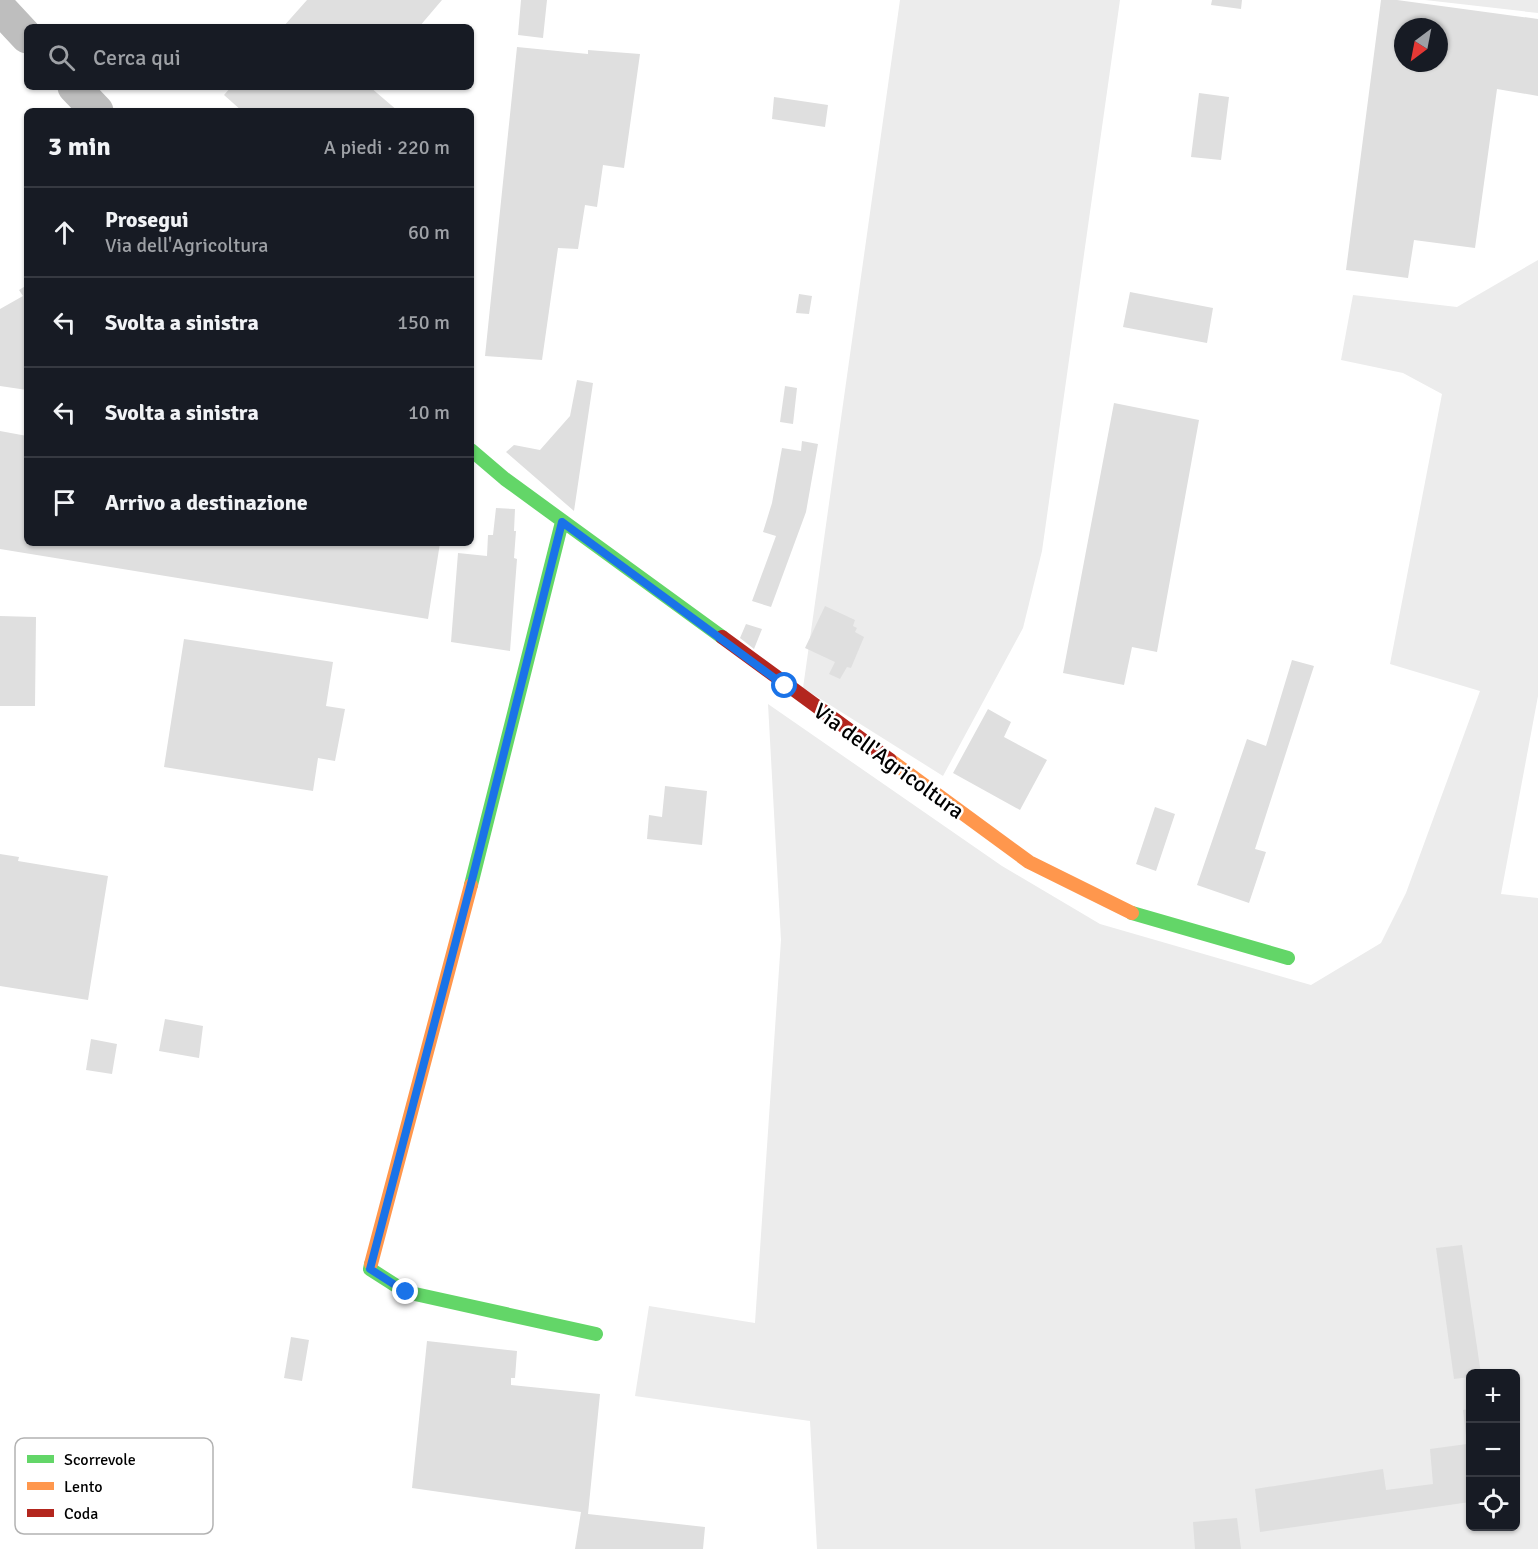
<!DOCTYPE html>
<html lang="it">
<meta charset="utf-8">
<style>
:root{--surface:#171b24;--page:#20242c;--text:#f1f3f6;--muted:#9ea1a6;--line:#363941}
body{margin:0;font-family:Signika,sans-serif;background:var(--page);color:var(--text)}
.controls{position:absolute;right:18px;bottom:18px;display:grid;overflow:hidden;border-radius:9px;box-shadow:0 2px 4px #0004}
.controls button{width:54px;height:54px;display:grid;place-items:center;padding:0;border:0;border-bottom:2px solid var(--line);background:var(--surface);color:var(--text);font:30px sans-serif}
.compass{position:absolute;left:1394px;top:18px;width:54px;height:54px;border-radius:50%;background:var(--surface);box-shadow:0 2px 4px #0004;rotate:212deg}
.stop{position:absolute;width:18px;height:18px;margin:-14px;border:4px solid #1a73e8;border-radius:50%;background:#fff}
.stop.end{background:#1a73e8;border-color:#fff;box-shadow:0 2px 6px #0008}
.list{margin:0;padding:0;list-style:none}
h2{display:flex;justify-content:space-between;align-items:center;height:78px;margin:0;padding:0 24px;font-size:26px}
h2 small{font-size:20px;font-weight:400;color:var(--muted)}
.list li{display:grid;grid-template-columns:39px 1fr auto;gap:18px;align-items:center;box-sizing:border-box;height:90px;padding:0 24px;border-top:2px solid var(--line)}
.list b{display:block;font-size:22px;white-space:nowrap}
.list p{margin:0;font-size:20px;white-space:nowrap;color:var(--muted)}
.list em{font-size:20px;font-style:normal;color:var(--muted)}
.icon{flex:none;width:33px;height:33px;fill:none;stroke:currentColor;stroke-width:2;stroke-linecap:round;stroke-linejoin:round}
.map{position:relative;flex:none;width:1538px;height:1549px;overflow:hidden}
.search{position:absolute;background:var(--surface);box-shadow:0 2px 4px #0004;left:24px;top:24px;width:450px;height:66px;display:flex;align-items:center;gap:15px;box-sizing:border-box;padding:0 21px;border-radius:9px;color:var(--muted);font-size:22px}
.panel{position:absolute;background:var(--surface);box-shadow:0 2px 4px #0004;left:24px;top:108px;width:450px;height:438px;border-radius:9px}
.map>svg:first-child{display:block}
.green{fill:#ececec;fill-rule:evenodd}
.building{fill:#dfdfdf;fill-rule:evenodd}
.lines{fill:none;stroke-linecap:round;stroke-linejoin:round}
.street{stroke:#bebebe;stroke-width:33}
.fast{stroke:#63d668;stroke-width:14}
.slow{stroke:#ff974d;stroke-width:14}
.jam{stroke:#b3261e;stroke-width:14}
.route{stroke:#1a73e8;stroke-width:8}
.labels{text-anchor:middle;dominant-baseline:central;stroke-width:5;stroke-linejoin:round;paint-order:stroke}
.street-label{font-size:22px;fill:#000;stroke:#fff}
.key{fill:#fff;stroke:#b2b2b2;stroke-width:1.5}
.key-label{font-size:16px;fill:#000}
</style>
<div class="map">
<svg width="1538" height="1549" viewBox="0 0 1538 1549">
<rect width="100%" height="100%" fill="#fff"/>
<!-- green -->
<path class="green" d="M 900,0 L 1120,0 L 1042,551 L 1023,628 L 943,776 L 803,688 Z
M 1425,0 L 1538,0 L 1538,13 Z
M 1538,260 L 1538,696 L 1501,894 L 1538,898 L 1538,1549 L 817,1549 L 810,1421 L 635,1396 L 649,1306 L 755,1323 L 781,940 L 768,704 L 1002,866 L 1100,924 L 1311,985 L 1381,943 L 1406,893 L 1480,691 L 1390,664 L 1442,394 L 1403,373 L 1341,360 L 1353,295 L 1457,307 ZM 1470,1374 L 1516,1374 L 1516,1526 L 1470,1526 Z"/>
<!-- building -->
<path class="building" d="M 307,0 L 442,0 L 419,27 L 283,27 Z
M 521,0 L 547,0 L 543,38 L 518,35 Z
M 1212,0 L 1242,0 L 1241,9 L 1211,5 Z
M 1381,0 L 1397,0 L 1538,19 L 1538,96 L 1497,89 L 1475,248 L 1414,240 L 1408,278 L 1346,270 ZM 1403,27 L 1439,27 L 1439,63 L 1403,63 Z
M 517,47 L 588,54 L 588,50 L 640,54 L 624,168 L 603,165 L 597,207 L 585,205 L 578,249 L 558,248 L 542,360 L 485,356 Z
M 231,87 L 370,87 L 398,111 L 242,111 L 224,95 Z
M 1199,93 L 1229,97 L 1221,160 L 1191,157 Z
M 774,97 L 828,105 L 825,127 L 772,119 Z
M 27,285 L 27,390 L 0,386 L 0,309 L 23,296 L 19,290 Z
M 1130,292 L 1213,308 L 1207,343 L 1123,327 Z
M 799,294 L 812,296 L 809,314 L 796,313 Z
M 577,380 L 593,383 L 574,511 L 506,452 L 514,445 L 540,450 L 570,416 Z
M 785,386 L 797,388 L 793,424 L 780,422 Z
M 1114,403 L 1199,420 L 1157,652 L 1132,647 L 1124,685 L 1063,673 Z
M 0,431 L 27,436 L 27,543 L 440,543 L 428,619 L 0,549 Z
M 802,441 L 818,444 L 806,512 L 771,607 L 752,601 L 776,536 L 763,532 L 772,503 L 782,448 L 801,451 Z
M 496,508 L 515,509 L 514,531 L 516,531 L 514,558 L 517,559 L 510,651 L 451,642 L 458,553 L 487,556 L 488,535 L 493,535 Z
M 825,606 L 855,620 L 853,626 L 857,628 L 855,632 L 864,637 L 851,668 L 847,667 L 840,679 L 829,674 L 835,662 L 805,648 Z
M 0,616 L 36,617 L 35,706 L 0,706 Z
M 746,624 L 762,629 L 754,649 L 740,638 Z
M 184,639 L 333,662 L 326,706 L 345,709 L 335,761 L 318,758 L 313,791 L 164,767 Z
M 1292,660 L 1314,666 L 1255,849 L 1266,852 L 1249,903 L 1197,885 L 1247,739 L 1266,746 Z
M 988,709 L 1011,722 L 1004,737 L 1047,760 L 1020,810 L 953,773 Z
M 665,786 L 707,791 L 702,845 L 647,839 L 649,815 L 662,817 Z
M 1155,807 L 1175,814 L 1156,871 L 1136,864 Z
M 0,854 L 19,857 L 18,861 L 108,876 L 88,1000 L 0,986 Z
M 165,1019 L 203,1026 L 199,1058 L 159,1051 Z
M 91,1039 L 117,1044 L 112,1074 L 86,1070 Z
M 1462,1245 L 1481,1374 L 1470,1374 L 1470,1377 L 1454,1379 L 1436,1248 Z
M 291,1337 L 309,1340 L 302,1381 L 284,1378 Z
M 427,1341 L 517,1351 L 515,1378 L 511,1378 L 511,1385 L 600,1394 L 588,1514 L 705,1527 L 703,1549 L 575,1549 L 581,1512 L 412,1488 Z
M 1470,1409 L 1470,1502 L 1260,1532 L 1255,1489 L 1383,1469 L 1386,1490 L 1433,1484 L 1430,1449 L 1467,1444 L 1463,1410 Z
M 1237,1518 L 1241,1549 L 1195,1549 L 1193,1522 Z"/>
<g class="lines">
<!-- street -->
<path class="street" d="M 0,8 L 27,37
M 74,87 L 97,111"/>
<!-- fast -->
<path class="fast" d="M 471,450 L 505,479 L 722,637
M 471,885 L 562,522
M 1132,913 L 1288,958
M 371,1264 L 370,1269 L 406,1292 L 596,1334"/>
<!-- slow -->
<path class="slow" d="M 890,760 L 1029,862 L 1132,913
M 371,1264 L 471,885"/>
<!-- jam -->
<path class="jam" d="M 722,637 L 890,760"/>
</g>
<g class="lines">
<!-- route -->
<path class="route" d="M 406,1292 L 370,1269 L 474,872 L 562,522 L 785,686"/>
</g>
<g class="labels">
<!-- street labels -->
<g class="street-label">
<text transform="translate(889 761) rotate(36)">Via dell'Agricoltura</text>
</g>
</g>
<!-- legend -->
<rect x="15" y="1438" width="198" height="96" rx="9" class="key"/>
<rect x="27" y="1455" width="27" height="8" fill="#63d668"/>
<rect x="27" y="1482" width="27" height="8" fill="#ff974d"/>
<rect x="27" y="1509" width="27" height="8" fill="#b3261e"/>
<g class="key-label">
<text x="64" y="1465">Scorrevole</text>
<text x="64" y="1492">Lento</text>
<text x="64" y="1519">Coda</text>
</g>
</svg>
<div class="controls">
<button>+</button>
<button>−</button>
<button><svg class="icon" aria-label="locate" viewBox="0 0 24 24"><circle cx="12" cy="12" r="6"/><path d="M12 2v4M12 18v4M2 12h4M18 12h4"/></svg></button>
</div>
<svg class="compass" viewBox="-18 -18 36 36"><path d="M0-13l5 13h-10z" fill="#e53935"/><path d="M0 13l5-13h-10z" fill="#9ea1a6"/></svg>
<div class="stop" style="left:785px;top:686px"></div>
<div class="stop end" style="left:406px;top:1292px"></div>
<div class="search"><svg class="icon" aria-label="search" viewBox="0 0 24 24"><circle cx="10" cy="10" r="6"/><path d="M15 15l6 6"/></svg>Cerca qui</div>
<section class="panel">
<h2>3 min<small>A piedi · 220 m</small></h2>
<ul class="list">
<li><svg class="icon" aria-label="ahead" viewBox="0 0 24 24"><path d="M12 20V5M6 11l6-6 6 6"/></svg><div><b>Prosegui</b><p>Via dell'Agricoltura</p></div><em>60 m</em></li>
<li><svg class="icon" aria-label="left" viewBox="0 0 24 24"><path d="M17 20v-9H6M10 6l-5 5 5 5"/></svg><div><b>Svolta a sinistra</b></div><em>150 m</em></li>
<li><svg class="icon" aria-label="left" viewBox="0 0 24 24"><path d="M17 20v-9H6M10 6l-5 5 5 5"/></svg><div><b>Svolta a sinistra</b></div><em>10 m</em></li>
<li><svg class="icon" aria-label="arrive" viewBox="0 0 24 24"><path d="M6 21V4h12l-3 4 3 4H6"/></svg><div><b>Arrivo a destinazione</b></div></li>
</ul>
</section>
</div>
